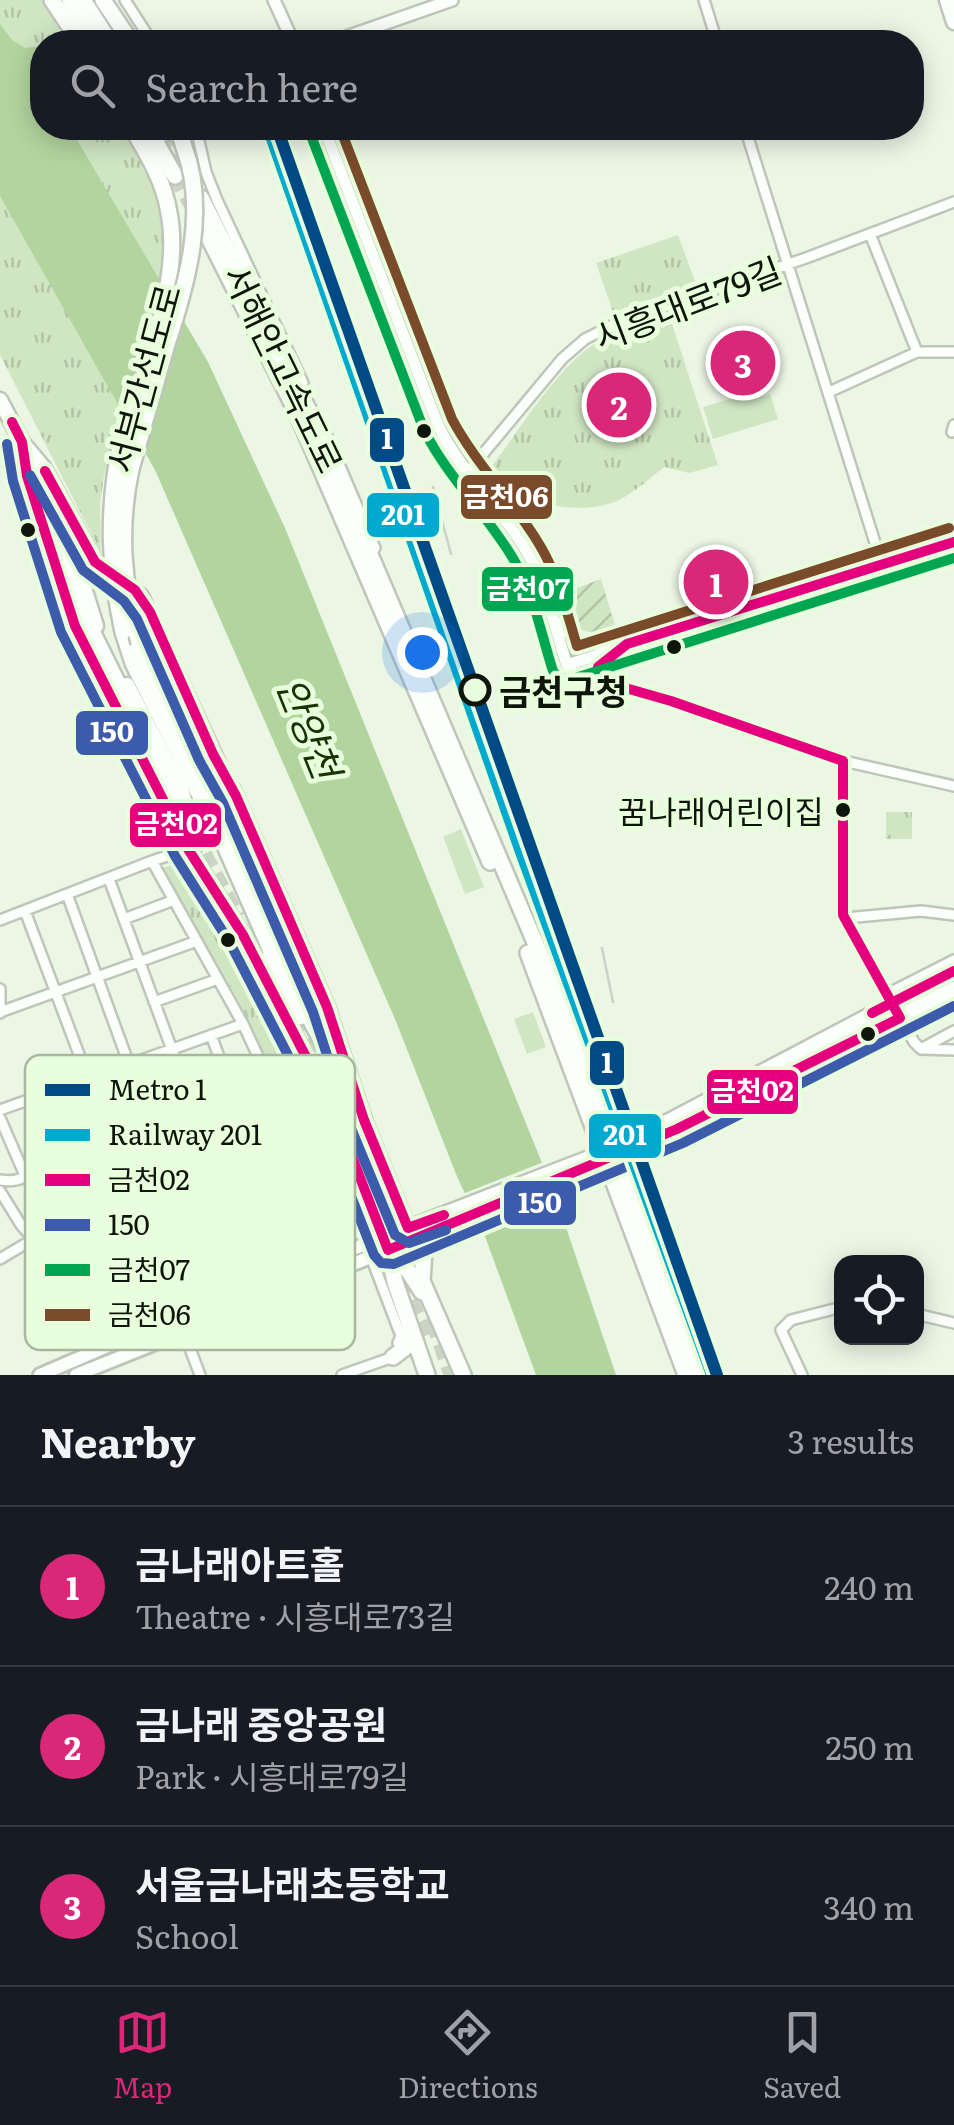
<!DOCTYPE html>
<meta charset="utf-8">
<style>
:root{--surface:#171b24;--page:#242831;--text:#f1f3f6;--muted:#9ea1a6;--line:#363941;--accent:#db2777}
body{margin:0;font-family:Literata,"Noto Sans KR",serif;background:var(--page);color:var(--text)}
.controls{position:absolute;right:30px;bottom:30px;display:grid;overflow:hidden;border-radius:20px;box-shadow:0 5px 25px #0003}
.controls button{width:90px;height:90px;display:grid;place-items:center;padding:0;border:0;border-bottom:2px solid var(--line);background:var(--surface);color:var(--text);font:50px sans-serif}
.you{position:absolute;left:422px;top:652px;width:35px;height:35px;margin:-25px;border:8px solid #fff;border-radius:50%;background:#1a73e8;box-shadow:0 0 0 15px #1a73e833}
.badge{display:grid;place-items:center;width:65px;height:65px;border-radius:50%;background:var(--accent);color:#fff;font-size:32px;font-weight:700}
.pin{position:absolute;translate:-50% -50%;border:5px solid #fff;box-shadow:0 2px 10px #0006}
.list{margin:0;padding:0;list-style:none}
h2{display:flex;justify-content:space-between;align-items:center;height:130px;margin:0;padding:0 40px;font-size:42px}
h2 small{font-size:32px;font-weight:400;color:var(--muted)}
.list li{display:grid;grid-template-columns:65px 1fr auto;gap:30px;align-items:center;box-sizing:border-box;height:160px;padding:0 40px;border-top:2px solid var(--line)}
.list b{display:block;font-size:38px;white-space:nowrap}
.list p{margin:0;font-size:32px;white-space:nowrap;color:var(--muted)}
.list em{font-size:32px;font-style:normal;color:var(--muted)}
.icon{flex:none;width:55px;height:55px;fill:none;stroke:currentColor;stroke-width:2;stroke-linecap:round;stroke-linejoin:round}
.map{position:relative;flex:none;width:954px;height:1375px;overflow:hidden}
.search{position:absolute;background:var(--surface);box-shadow:0 5px 25px #0003;left:30px;right:30px;top:30px;height:110px;display:flex;align-items:center;gap:25px;box-sizing:border-box;padding:0 35px;border-radius:40px;color:var(--muted);font-size:38px}
.sheet{height:610px;background:var(--surface)}
nav{display:flex;justify-content:space-around;align-items:center;box-sizing:border-box;height:140px;border-top:2px solid var(--line);background:var(--surface);font-size:28px;color:var(--muted)}
nav a{display:grid;justify-items:center;gap:5px}
nav .on{color:var(--accent)}
.map>svg:first-child{display:block}
.grass{fill:url(#grass-tufts)}
.garden{fill:url(#garden-furrows)}
.pitch{fill:#d0e6c3}
.water{fill:#b2d49e}
.pier{fill:#ebf6e5}
.lines{fill:none;stroke-linecap:round;stroke-linejoin:round}
.trunk-tunnel{stroke:#cad4c4;stroke-width:15;stroke-dasharray:15 8;stroke-linecap:butt}
.motorway-tunnel{stroke:#cad4c4;stroke-width:15;stroke-dasharray:15 8;stroke-linecap:butt}
.minor-casing{stroke:#bec6b9;stroke-width:14}
.tertiary-casing{stroke:#bec6b9;stroke-width:16}
.secondary-casing{stroke:#bec6b9;stroke-width:18}
.primary-casing{stroke:#bec6b9;stroke-width:19}
.trunk-casing{stroke:#bec6b9;stroke-width:20}
.motorway-casing{stroke:#bec6b9;stroke-width:20}
.minor{stroke:#fcfefb;stroke-width:9}
.tertiary{stroke:#fcfefb;stroke-width:11}
.secondary{stroke:#fcfefb;stroke-width:12}
.primary{stroke:#fcfefb;stroke-width:14}
.trunk{stroke:#fcfefb;stroke-width:15}
.motorway{stroke:#fcfefb;stroke-width:15}
.rail{stroke:#ccd0cb;stroke-width:2.5}
.trunk-bridge-casing{stroke:#bec6b9;stroke-width:20;stroke-linecap:butt}
.trunk-bridge{stroke:#fcfefb;stroke-width:15}
.bus-1-casing{stroke:#e9fedd;stroke-width:18}
.bus-2-casing{stroke:#e9fedd;stroke-width:18}
.bus-3-casing{stroke:#e9fedd;stroke-width:18}
.bus-4-casing{stroke:#e9fedd;stroke-width:18}
.bus-1{stroke:#e5007d;stroke-width:10}
.bus-2{stroke:#3d5bab;stroke-width:10}
.bus-3{stroke:#00a651;stroke-width:10}
.bus-4{stroke:#7a4b2a;stroke-width:10}
.rail-1-casing{stroke:#e9fedd;stroke-width:20}
.rail-1{stroke:#00a9ce;stroke-width:12}
.metro-1-casing{stroke:#e9fedd;stroke-width:20}
.metro-1{stroke:#004a85;stroke-width:12}
.bus-dot{fill:#0e150a;stroke:#e9fedd;stroke-width:4}
.stop-dot{fill:#e9fedd;stroke:#0e150a;stroke-width:5}
.labels{text-anchor:middle;dominant-baseline:central;stroke-width:10;stroke-linejoin:round;paint-order:stroke}
.bus-label{font-size:32px;fill:#0e150a;stroke:#e9fedd;text-anchor:end}
.street-label{font-size:35px;fill:#0e150a;stroke:#e9fedd}
.stop-label{font-size:35px;font-weight:bold;fill:#0e150a;stroke:#e9fedd;text-anchor:start}
.water-label{font-size:38px;font-style:italic;fill:#173301;stroke:#e9fedd}
.key{fill:#e9fedd;stroke:#a7b89e;stroke-width:2.5}
.key-label{font-size:28px;fill:#0e150a}
.line-badge{stroke:#e9fedd;stroke-width:4}
.badge-label{font-size:28px;text-anchor:middle;font-weight:bold;fill:#fff}
</style>
<div class="map">
<svg width="954" height="1375" viewBox="0 0 954 1375">
<defs>
<pattern id="grass-tufts" width="24" height="20" patternUnits="userSpaceOnUse" patternTransform="scale(2.5)"><rect width="24" height="20" fill="#d0e6c3"/><path d="M3 7l-1-3M5 7V3M7 7l1-3M15 17l-1-3M17 17v-4M19 17l1-3" fill="none" stroke="#b1c4a6"/></pattern>
<pattern id="garden-furrows" width="10" height="10" patternUnits="userSpaceOnUse" patternTransform="scale(2.5)"><rect width="10" height="10" fill="#d0e6c3"/><path d="M-1 1l2-2M0 10L10 0M9 11l2-2" fill="none" stroke="#b1c4a6"/></pattern>
</defs>
<rect width="100%" height="100%" fill="#ebf6e5"/>
<!-- grass -->
<path class="grass" d="M 0,0 L 47,0 L 73,42 L 42,42 L 42,128 L 125,128 C 135,145 149,163 156,182 C 186,260 128,396 104,476 L 100,503 L 101,553 L 0,355 Z
M 678,235 L 696,284 L 613,312 L 596,263 Z
M 669,315 L 718,465 L 689,473 L 664,467 C 650,478 635,492 619,500 C 582,517 531,503 496,487 L 492,466 C 518,432 556,370 590,347 C 614,331 642,323 669,315 Z
M 886,812 L 912,812 L 912,839 L 886,839 Z
M 183,861 L 263,1003 L 325,1138 L 356,1221 L 344,1228 L 245,1013 L 163,868 Z"/>
<!-- garden -->
<path class="garden" d="M 601,579 L 616,629 C 579,639 573,627 561,594 Z"/>
<!-- pitch -->
<path class="pitch" d="M 760,390 L 762,396 L 770,394 L 778,419 L 713,439 L 703,407 Z
M 461,829 L 484,887 L 465,894 L 443,837 Z
M 533,1012 L 546,1047 L 527,1054 L 514,1019 Z"/>
<!-- water -->
<path class="water" d="M 0,24 L 12,40 L 25,48 L 42,46 L 42,67 L 39,71 L 42,78 L 42,128 L 70,128 L 208,362 L 285,528 L 555,1195 L 616,1375 L 536,1375 L 483,1231 L 458,1179 L 395,1019 L 155,470 L 0,196 Z"/>
<!-- pier -->
<path class="pier" d="M 546,1161 L 560,1197 L 476,1229 L 460,1195 Z"/>
<g class="lines">
<!-- trunk-tunnel -->
<path class="trunk-tunnel" d="M 172,793 L 238,917
M 300,1017 L 334,1101
M 365,1139 L 419,1281
M 401,1280 L 429,1339
M 433,1322 L 451,1375"/>
<!-- motorway-tunnel -->
<path class="motorway-tunnel" d="M 165,133 L 189,177
M 175,176 L 195,212"/>
<defs>
<path id="minor" d="M 125,0 L 152,42
M 704,0 L 717,42
M 196,128 L 206,172 L 217,200 L 303,383
M 745,128 L 882,565
M 870,234 L 917,352
M 829,392 L 917,352 L 954,352
M 318,415 L 375,548
M 952,432 L 954,425
M 468,472 L 562,359 L 585,339 L 615,324 L 806,258 L 954,202
M 567,665 L 578,674 L 671,701 L 835,759 L 954,786
M 843,761 L 843,915 L 914,1042 L 921,1049 L 954,1050
M 152,861 L 188,849
M 109,879 L 223,1188
M 67,894 L 174,1188
M 25,911 L 200,1375
M 846,918 L 921,911 L 954,915
M 124,919 L 174,900
M 0,920 L 152,861 L 243,1024 L 349,1251
M 0,989 L 0,1013
M 887,994 L 954,960
M 154,1002 L 218,979
M 0,1012 L 197,941
M 211,1035 L 263,1176
M 921,1049 L 954,1031
M 44,1095 L 64,1151
M 0,1110 L 243,1024
M 0,1118 L 26,1178
M 120,1164 L 280,1104
M 0,1180 C 36,1186 37,1154 67,1151 C 90,1149 109,1169 130,1177 C 196,1201 245,1183 308,1161
M 0,1191 L 21,1225 L 80,1291 L 101,1348
M 371,1257 L 401,1336 L 398,1343
M 0,1259 L 127,1183
M 916,1314 L 954,1323
M 342,1375 L 393,1357
M 802,1375 L 781,1330 L 791,1320 L 842,1307"/>
<path id="tertiary" d="M 274,0 L 293,42
M 332,42 L 452,0
M 324,128 L 438,425 C 461,473 502,508 528,554 C 547,586 555,629 567,665 L 954,542
M 558,623 L 579,643 L 611,645
M 608,683 L 600,678 C 593,667 602,661 611,655"/>
<path id="secondary" d="M 40,1375 L 177,1316 L 408,1228
M 76,1375 L 388,1250"/>
<path id="primary" d="M 947,0 L 954,22
M 0,400 L 22,442 L 43,467 L 95,562 L 141,596 L 218,763
M 22,442 L 27,476 L 40,513
M 64,523 L 96,626
M 46,539 L 75,626 L 100,676 L 188,849 L 243,935 L 335,1113 L 388,1250 L 677,1129 L 954,989
M 127,685 L 181,789 L 196,842 L 195,846 L 188,849
M 233,790 L 327,1007 L 364,1120 L 413,1241
M 408,1228 L 589,1158 L 671,1120 L 954,971"/>
<path id="trunk" d="M 52,0 L 80,42
M 103,0 L 131,42
M 178,128 L 184,147
M 120,447 C 141,378 183,284 169,213 C 164,181 148,155 132,128
M 131,469 L 167,344
M 38,503 L 88,623 L 172,793
M 123,632 L 133,663 L 222,839 L 300,1017
M 139,643 L 254,868 L 316,1010
M 213,754 L 242,830
M 266,960 L 272,975 L 273,991
M 302,1004 L 364,1120
M 437,1231 L 424,1252 L 422,1281 L 463,1375
M 373,1241 L 407,1269 L 422,1292
M 388,1250 L 395,1282 L 427,1375
M 393,1357 L 405,1348 L 410,1327"/>
<path id="motorway" d="M 70,0 L 97,42
M 83,0 L 110,42
M 148,128 L 175,176
M 161,128 L 165,133
M 201,198 L 309,411 L 534,940 L 608,1122 L 698,1375
M 203,226 L 298,415 L 490,862
M 528,953 L 686,1375"/>
</defs>
<!-- minor casing -->
<use href="#minor" class="minor-casing"/>
<!-- tertiary casing -->
<use href="#tertiary" class="tertiary-casing"/>
<!-- secondary casing -->
<use href="#secondary" class="secondary-casing"/>
<!-- primary casing -->
<use href="#primary" class="primary-casing"/>
<!-- trunk casing -->
<use href="#trunk" class="trunk-casing"/>
<!-- motorway casing -->
<use href="#motorway" class="motorway-casing"/>
<!-- minor -->
<use href="#minor" class="minor"/>
<!-- tertiary -->
<use href="#tertiary" class="tertiary"/>
<!-- secondary -->
<use href="#secondary" class="secondary"/>
<!-- primary -->
<use href="#primary" class="primary"/>
<!-- trunk -->
<use href="#trunk" class="trunk"/>
<!-- motorway -->
<use href="#motorway" class="motorway"/>
<!-- rail -->
<path class="rail" d="M 433,487 L 451,554
M 602,948 L 613,1002"/>
<defs>
<path id="trunk-bridge" d="M 167,344 C 187,284 208,210 184,147
M 120,447 C 107,511 109,568 123,632
M 131,469 C 118,529 123,584 139,643"/>
</defs>
<!-- trunk-bridge casing -->
<use href="#trunk-bridge" class="trunk-bridge-casing"/>
<!-- trunk-bridge -->
<use href="#trunk-bridge" class="trunk-bridge"/>
<defs>
<path id="bus-1" d="M 12,422 L 22,442 L 27,476 L 75,626 L 188,849 L 243,935 L 335,1113 L 388,1250 L 677,1129 L 900,1018 L 843,915 L 843,761
M 45,471 L 95,562 L 135,590 L 150,612 L 213,754 L 236,796 L 327,1007 L 364,1120 L 408,1228 L 444,1215
M 843,761 L 671,701 L 608,683 L 600,678 L 598,667 L 627,644 L 954,542
M 872,1013 L 954,971"/>
<path id="bus-2" d="M 7,444 L 13,481 L 61,632 L 175,856 L 230,943 L 321,1119 L 374,1255 L 381,1263 L 394,1264 L 683,1143 L 954,1006
M 30,475 L 83,570 L 124,601 L 137,619 L 199,760 L 223,803 L 313,1012 L 350,1126 L 395,1235 L 409,1243 L 446,1230"/>
<path id="bus-3" d="M 310,133 L 424,430 C 448,478 487,514 514,560 C 534,594 541,634 553,671 L 559,678 L 572,679 L 954,558"/>
<path id="bus-4" d="M 340,128 L 452,419 C 477,466 516,503 542,549 C 559,579 567,613 577,646 L 949,528"/>
</defs>
<!-- bus-1 casing -->
<use href="#bus-1" class="bus-1-casing"/>
<!-- bus-2 casing -->
<use href="#bus-2" class="bus-2-casing"/>
<!-- bus-3 casing -->
<use href="#bus-3" class="bus-3-casing"/>
<!-- bus-4 casing -->
<use href="#bus-4" class="bus-4-casing"/>
<!-- bus-1 -->
<use href="#bus-1" class="bus-1"/>
<!-- bus-2 -->
<use href="#bus-2" class="bus-2"/>
<!-- bus-3 -->
<use href="#bus-3" class="bus-3"/>
<!-- bus-4 -->
<use href="#bus-4" class="bus-4"/>
<defs>
<path id="rail-1" d="M 270,133 L 521,852 L 712,1375"/>
</defs>
<!-- rail-1 casing -->
<use href="#rail-1" class="rail-1-casing"/>
<!-- rail-1 -->
<use href="#rail-1" class="rail-1"/>
<defs>
<path id="metro-1" d="M 277,128 L 717,1375"/>
</defs>
<!-- metro-1 casing -->
<use href="#metro-1" class="metro-1-casing"/>
<!-- metro-1 -->
<use href="#metro-1" class="metro-1"/>
</g>
<!-- markers -->
<g class="bus-dot">
<circle cx="424" cy="431" r="9"/>
<circle cx="28" cy="530" r="9"/>
<circle cx="674" cy="647" r="9"/>
<circle cx="843" cy="810" r="9"/>
<circle cx="228" cy="940" r="9"/>
<circle cx="868" cy="1034" r="9"/>
</g>
<circle class="stop-dot" cx="475" cy="690" r="14"/>
<g class="labels">
<!-- bus labels -->
<g class="bus-label">
<text x="824" y="810">꿈나래어린이집</text>
</g>
<!-- street labels -->
<g class="street-label">
<text transform="translate(687 302) rotate(-21)">시흥대로79길</text>
<text transform="translate(285 368) rotate(64)">서해안고속도로</text>
<text transform="translate(142 378) rotate(-75)">서부간선도로</text>
</g>
<!-- stop labels -->
<g class="stop-label">
<text x="499" y="690">금천구청</text>
</g>
<!-- water labels -->
<g class="water-label">
<text transform="translate(311 727) rotate(68)">안양천</text>
</g>
</g>
<!-- legend -->
<rect x="25" y="1055" width="330" height="295" rx="15" class="key"/>
<rect x="45" y="1084" width="45" height="12" fill="#004a85"/>
<rect x="45" y="1129" width="45" height="12" fill="#00a9ce"/>
<rect x="45" y="1174" width="45" height="12" fill="#e5007d"/>
<rect x="45" y="1219" width="45" height="12" fill="#3d5bab"/>
<rect x="45" y="1264" width="45" height="12" fill="#00a651"/>
<rect x="45" y="1309" width="45" height="12" fill="#7a4b2a"/>
<g class="key-label">
<text x="108" y="1100">Metro 1</text>
<text x="108" y="1145">Railway 201</text>
<text x="108" y="1190">금천02</text>
<text x="108" y="1235">150</text>
<text x="108" y="1280">금천07</text>
<text x="108" y="1325">금천06</text>
</g>
<g class="line-badge">
<rect x="368" y="416" width="38" height="48" rx="10" fill="#004a85"/>
<rect x="459" y="473" width="95" height="48" rx="10" fill="#7a4b2a"/>
<rect x="365" y="491" width="76" height="48" rx="10" fill="#00a9ce"/>
<rect x="480" y="565" width="95" height="48" rx="10" fill="#00a651"/>
<rect x="74" y="709" width="76" height="48" rx="10" fill="#3d5bab"/>
<rect x="128" y="801" width="95" height="48" rx="10" fill="#e5007d"/>
<rect x="588" y="1039" width="38" height="48" rx="10" fill="#004a85"/>
<rect x="705" y="1068" width="95" height="48" rx="10" fill="#e5007d"/>
<rect x="587" y="1112" width="76" height="48" rx="10" fill="#00a9ce"/>
<rect x="502" y="1179" width="76" height="48" rx="10" fill="#3d5bab"/>
</g>
<g class="badge-label">
<text x="387" y="449">1</text>
<text x="506" y="507">금천06</text>
<text x="403" y="525">201</text>
<text x="528" y="599">금천07</text>
<text x="112" y="742">150</text>
<text x="176" y="834">금천02</text>
<text x="607" y="1073">1</text>
<text x="752" y="1101">금천02</text>
<text x="625" y="1145">201</text>
<text x="540" y="1213">150</text>
</g>
</svg>
<div class="controls">
<button><svg class="icon" aria-label="locate" viewBox="0 0 24 24"><circle cx="12" cy="12" r="6"/><path d="M12 2v4M12 18v4M2 12h4M18 12h4"/></svg></button>
</div>
<div class="you"></div>
<div class="pin badge" style="left:716px;top:582px">1</div>
<div class="pin badge" style="left:619px;top:405px">2</div>
<div class="pin badge" style="left:743px;top:363px">3</div>
<div class="search"><svg class="icon" aria-label="search" viewBox="0 0 24 24"><circle cx="10" cy="10" r="6"/><path d="M15 15l6 6"/></svg>Search here</div>
</div>
<section class="sheet">
<h2>Nearby<small>3 results</small></h2>
<ul class="list">
<li><span class="badge">1</span><div><b>금나래아트홀</b><p>Theatre · 시흥대로73길</p></div><em>240 m</em></li>
<li><span class="badge">2</span><div><b>금나래 중앙공원</b><p>Park · 시흥대로79길</p></div><em>250 m</em></li>
<li><span class="badge">3</span><div><b>서울금나래초등학교</b><p>School</p></div><em>340 m</em></li>
</ul>
</section>
<nav>
<a class="on"><svg class="icon" aria-label="map" viewBox="0 0 24 24"><path d="M3 6l6-2 6 2 6-2v14l-6 2-6-2-6 2zM9 4v14M15 6v14"/></svg>Map</a>
<a><svg class="icon" aria-label="directions" viewBox="0 0 24 24"><path d="M12 3l9 9-9 9-9-9zM9 14v-3h6M13 9l2 2-2 2"/></svg>Directions</a>
<a><svg class="icon" aria-label="saved" viewBox="0 0 24 24"><path d="M7 4h10v16l-5-4-5 4z"/></svg>Saved</a>
</nav>
